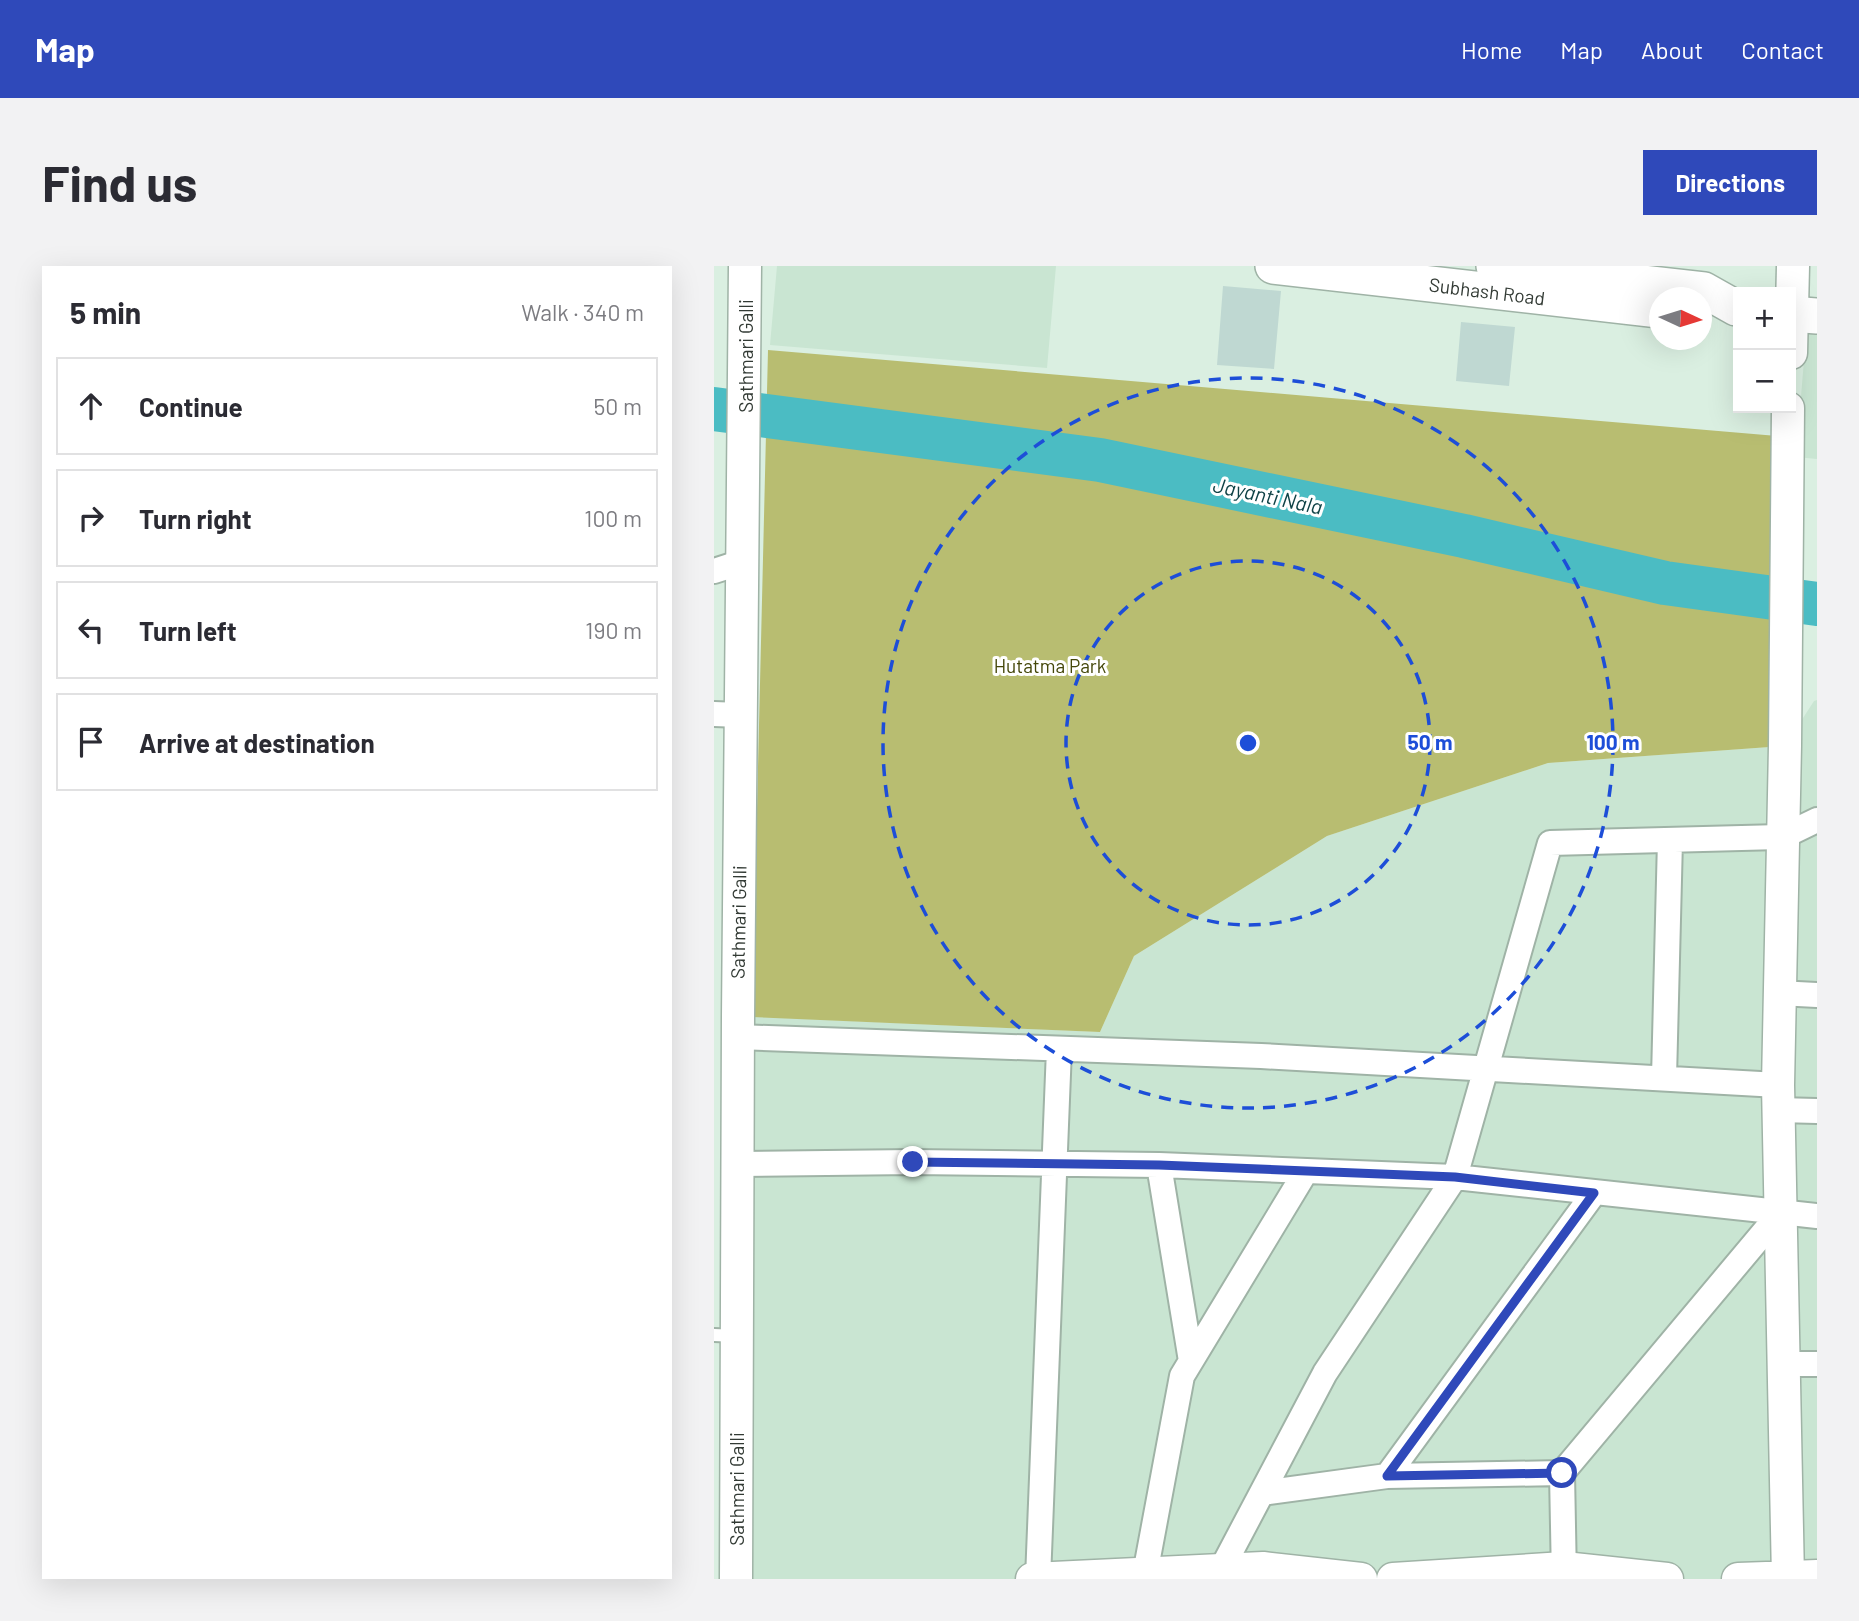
<!DOCTYPE html>
<meta charset="utf-8">
<style>
:root{--surface:#fff;--page:#f2f2f3;--text:#2b2b33;--muted:#7c7c81;--line:#e1e1e2;--accent:#2f49ba}
body{margin:0;font-family:Barlow,sans-serif;background:var(--page);color:var(--text)}
.controls{position:absolute;right:21px;top:21px;display:grid;overflow:hidden;border-radius:0px;box-shadow:0 7px 28px #0002}
.controls button{width:63px;height:63px;display:grid;place-items:center;padding:0;border:0;border-bottom:2px solid var(--line);background:var(--surface);color:var(--text);font:35px sans-serif}
.compass{position:absolute;left:935px;top:21px;width:63px;height:63px;border-radius:50%;background:var(--surface);box-shadow:0 7px 28px #0002;rotate:94deg}
.stop{position:absolute;width:21px;height:21px;margin:-16px;border:5px solid #2f49ba;border-radius:50%;background:#fff}
.stop.end{background:#2f49ba;border-color:#fff;box-shadow:0 2px 7px #0008}
.list{margin:0;padding:0;list-style:none}
h2{display:flex;justify-content:space-between;align-items:center;height:91px;margin:0;padding:0 28px;font-size:30px}
h2 small{font-size:23px;font-weight:400;color:var(--muted)}
.list li{display:grid;grid-template-columns:46px 1fr auto;gap:21px;align-items:center;box-sizing:border-box;height:98px;margin:0 14px 14px;padding:0 14px;border:2px solid var(--line);border-radius:0px}
.list b{display:block;font-size:26px;white-space:nowrap}
.list em{font-size:23px;font-style:normal;color:var(--muted)}
.icon{flex:none;width:38px;height:38px;fill:none;stroke:currentColor;stroke-width:2;stroke-linecap:round;stroke-linejoin:round}
.map{position:relative;flex:none;width:1103px;height:1313px;overflow:hidden;border-radius:0px}
header{display:flex;align-items:center;gap:42px;box-sizing:border-box;height:98px;padding:0 35px;background:var(--accent);color:#fff}
header strong{font-size:33px}
nav{display:flex;gap:38px;margin-inline-start:auto;font-size:24px}
.intro{display:flex;align-items:center;justify-content:space-between;box-sizing:border-box;height:168px;padding:0 42px}
h1{margin:0;font-size:49px}
.button{padding:18px 32px;border-radius:0px;background:var(--accent);color:#fff;font-size:24px;font-weight:700}
main{display:flex;gap:42px;padding:0 42px}
aside{flex:1;background:var(--surface);border-radius:0px;box-shadow:0 7px 28px #0002}
.map>svg:first-child{display:block}
.built{fill:#c9e5d2}
.green{fill:#b8bd71}
.lines{fill:none;stroke-linecap:round;stroke-linejoin:round}
.river{stroke:#4bbcc3;stroke-width:44}
.building{fill:#bfd8d2}
.service-casing{stroke:#9fb3a6;stroke-width:16}
.minor-casing{stroke:#9fb3a6;stroke-width:28}
.tertiary-casing{stroke:#9fb3a6;stroke-width:35}
.secondary-casing{stroke:#9fb3a6;stroke-width:38}
.service{stroke:#fff;stroke-width:12}
.minor{stroke:#fff;stroke-width:24}
.tertiary{stroke:#fff;stroke-width:32}
.secondary{stroke:#fff;stroke-width:35}
.route{stroke:#2f49ba;stroke-width:9}
.ring{fill:none;stroke:#1d4ed8;stroke-width:3.5;stroke-dasharray:12 9}
.labels{text-anchor:middle;dominant-baseline:central;stroke-width:6;stroke-linejoin:round;paint-order:stroke}
.street-label{font-size:19px;fill:#323a34;stroke:#fff}
.park-label{font-size:19px;fill:#444709;stroke:#fff}
.water-label{font-size:21px;font-style:italic;fill:#104347;stroke:#fff}
.centre{fill:#1d4ed8;stroke:#fff;stroke-width:3.5}
.ring-label{font-size:21px;text-anchor:middle;font-weight:bold;fill:#1d4ed8;stroke:#fff;stroke-width:6;stroke-linejoin:round;paint-order:stroke}
</style>
<header>
<strong>Map</strong>
<nav><a>Home</a><a>Map</a><a>About</a><a>Contact</a></nav>
</header>
<div class="intro"><h1>Find us</h1><a class="button">Directions</a></div>
<main>
<aside>
<h2>5 min<small>Walk · 340 m</small></h2>
<ul class="list">
<li><svg class="icon" aria-label="ahead" viewBox="0 0 24 24"><path d="M12 20V5M6 11l6-6 6 6"/></svg><div><b>Continue</b></div><em>50 m</em></li>
<li><svg class="icon" aria-label="right" viewBox="0 0 24 24"><path d="M7 20v-9h11M14 6l5 5-5 5"/></svg><div><b>Turn right</b></div><em>100 m</em></li>
<li><svg class="icon" aria-label="left" viewBox="0 0 24 24"><path d="M17 20v-9H6M10 6l-5 5 5 5"/></svg><div><b>Turn left</b></div><em>190 m</em></li>
<li><svg class="icon" aria-label="arrive" viewBox="0 0 24 24"><path d="M6 21V4h12l-3 4 3 4H6"/></svg><div><b>Arrive at destination</b></div></li>
</ul>
</aside>
<div class="map">
<svg width="1103" height="1313" viewBox="0 0 1103 1313">
<rect width="100%" height="100%" fill="#daefe1"/>
<!-- built -->
<path class="built" d="M 63,0 L 342,0 L 333,102 L 56,79 Z
M 1095,34 L 1103,35 L 1103,193 L 1082,191 Z
M 1103,434 L 1103,1313 L 22,1313 L 24,750 L 386,766 L 420,690 L 613,570 L 834,497 L 1071,480 L 1100,435 Z"/>
<!-- green -->
<path class="green" d="M 54,84 L 1074,171 L 1071,480 L 834,497 L 613,570 L 420,690 L 386,766 L 38,751 Z"/>
<g class="lines">
<!-- river -->
<path class="river" d="M 0,143 L 386,194 L 750,270 L 951,317 L 1103,338"/>
</g>
<!-- building -->
<path class="building" d="M 509,20 L 567,25 L 560,103 L 503,99 Z
M 747,56 L 801,61 L 795,120 L 742,115 Z"/>
<g class="lines">
<defs>
<path id="service" d="M 0,1069 L 23,1070"/>
<path id="minor" d="M 0,305 L 28,296
M 0,448 L 26,449
M 1064,727 L 1103,729
M 24,771 L 547,790 L 1064,819
M 950,812 L 956,574
M 1064,844 L 1103,845
M 23,898 L 199,896 L 445,899 L 741,911 L 1103,950
M 445,899 L 477,1095
M 1070,1098 L 1103,1098
M 673,1210 L 880,927
M 548,1227 L 673,1210 L 848,1207
M 507,1304 L 611,1107 L 741,911 L 836,577 L 1068,571 L 1103,554
M 431,1308 L 468,1110 L 592,905
M 324,1313 L 345,783
M 850,1313 L 848,1207 L 1066,947"/>
<path id="tertiary" d="M 1077,87 L 1079,0
M 22,1313 L 24,750 L 31,0
M 318,1313 L 549,1302 L 647,1313
M 679,1313 L 850,1302 L 953,1313
M 1024,1313 L 1103,1310
M 1074,1313 L 1064,819 L 1071,480 L 1074,142"/>
<path id="secondary" d="M 559,0 L 945,44
M 780,0 L 990,24 L 1022,42
M 1077,48 L 1103,50"/>
</defs>
<!-- service casing -->
<use href="#service" class="service-casing"/>
<!-- minor casing -->
<use href="#minor" class="minor-casing"/>
<!-- tertiary casing -->
<use href="#tertiary" class="tertiary-casing"/>
<!-- secondary casing -->
<use href="#secondary" class="secondary-casing"/>
<!-- service -->
<use href="#service" class="service"/>
<!-- minor -->
<use href="#minor" class="minor"/>
<!-- tertiary -->
<use href="#tertiary" class="tertiary"/>
<!-- secondary -->
<use href="#secondary" class="secondary"/>
</g>
<g class="lines">
<!-- route -->
<path class="route" d="M 199,896 L 445,899 L 741,911 L 880,927 L 673,1210 L 848,1207"/>
</g>
<!-- distance rings -->
<g class="ring">
<circle cx="534" cy="477" r="182"/>
<circle cx="534" cy="477" r="365"/>
</g>
<g class="labels">
<!-- street labels -->
<g class="street-label">
<text transform="translate(773 25) rotate(7)">Subhash Road</text>
<text transform="translate(31 90) rotate(-90)">Sathmari Galli</text>
<text transform="translate(24 656) rotate(-89)">Sathmari Galli</text>
<text transform="translate(22 1223) rotate(-90)">Sathmari Galli</text>
</g>
<!-- park labels -->
<g class="park-label">
<text x="336" y="399">Hutatma Park</text>
</g>
<!-- water labels -->
<g class="water-label">
<text transform="translate(554 229) rotate(12)">Jayanti Nala</text>
</g>
</g>
<circle cx="534" cy="477" r="10" class="centre"/>
<g class="ring-label">
<text x="716" y="484">50 m</text>
<text x="899" y="484">100 m</text>
</g>
</svg>
<div class="controls">
<button>+</button>
<button>−</button>
</div>
<svg class="compass" viewBox="-18 -18 36 36"><path d="M0-13l5 13h-10z" fill="#e53935"/><path d="M0 13l5-13h-10z" fill="#7c7c81"/></svg>
<div class="stop" style="left:848px;top:1207px"></div>
<div class="stop end" style="left:199px;top:896px"></div>
</div>
</main>
